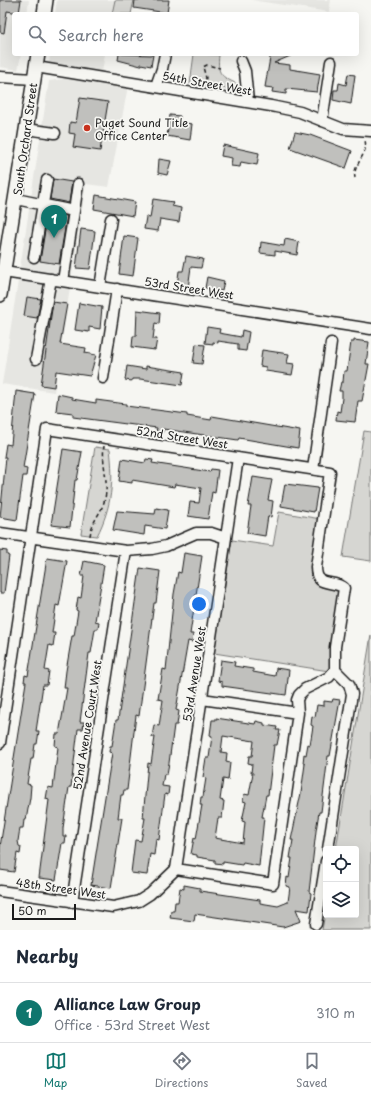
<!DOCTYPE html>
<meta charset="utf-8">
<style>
:root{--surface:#fff;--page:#f6f6f7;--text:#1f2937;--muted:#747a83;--line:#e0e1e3;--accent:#0f766e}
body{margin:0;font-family:"Playpen Sans",sans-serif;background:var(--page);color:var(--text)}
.controls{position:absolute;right:12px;bottom:12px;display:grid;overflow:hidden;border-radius:4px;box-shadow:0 4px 16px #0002}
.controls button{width:36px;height:36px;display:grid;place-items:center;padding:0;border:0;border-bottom:1px solid var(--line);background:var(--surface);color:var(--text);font:20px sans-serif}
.scale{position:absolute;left:12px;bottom:10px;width:64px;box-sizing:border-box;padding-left:4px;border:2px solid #1c1c1c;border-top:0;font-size:11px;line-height:14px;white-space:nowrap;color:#1c1c1c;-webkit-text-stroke:3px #f6f6f2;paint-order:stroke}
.you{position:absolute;left:199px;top:604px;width:14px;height:14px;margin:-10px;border:3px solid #fff;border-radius:50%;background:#1a73e8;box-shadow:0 0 0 6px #1a73e833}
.badge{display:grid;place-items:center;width:26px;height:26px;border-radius:50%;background:var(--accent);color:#fff;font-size:13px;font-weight:700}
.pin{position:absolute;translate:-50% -33px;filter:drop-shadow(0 1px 2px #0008)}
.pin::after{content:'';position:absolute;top:21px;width:14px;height:12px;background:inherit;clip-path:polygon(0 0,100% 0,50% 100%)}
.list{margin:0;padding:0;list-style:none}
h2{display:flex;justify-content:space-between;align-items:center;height:52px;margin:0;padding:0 16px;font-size:17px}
h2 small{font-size:13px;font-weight:400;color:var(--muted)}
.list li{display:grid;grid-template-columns:26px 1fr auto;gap:12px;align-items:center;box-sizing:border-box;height:60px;padding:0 16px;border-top:1px solid var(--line)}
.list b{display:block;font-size:15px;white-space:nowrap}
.list p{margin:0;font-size:13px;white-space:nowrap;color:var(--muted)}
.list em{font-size:13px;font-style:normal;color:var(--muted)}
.icon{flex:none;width:22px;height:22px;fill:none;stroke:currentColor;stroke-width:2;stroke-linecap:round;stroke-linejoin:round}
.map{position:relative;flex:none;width:371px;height:930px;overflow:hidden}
.search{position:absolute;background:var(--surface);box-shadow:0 4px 16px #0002;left:12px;right:12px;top:12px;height:44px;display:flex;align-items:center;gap:10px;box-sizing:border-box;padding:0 14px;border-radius:4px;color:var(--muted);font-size:15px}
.sheet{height:112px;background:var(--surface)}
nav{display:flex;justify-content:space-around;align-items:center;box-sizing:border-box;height:56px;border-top:1px solid var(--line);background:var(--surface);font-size:11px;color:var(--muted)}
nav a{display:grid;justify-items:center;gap:2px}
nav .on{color:var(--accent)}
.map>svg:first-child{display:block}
.built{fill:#e6e6e2}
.green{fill:#d6d6d2;stroke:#797977}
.building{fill:#c0c0bd;stroke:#1c1c1c;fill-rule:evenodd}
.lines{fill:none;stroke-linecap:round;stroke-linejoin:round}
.minor-casing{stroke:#1c1c1c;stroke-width:13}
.major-casing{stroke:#1c1c1c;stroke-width:16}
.path{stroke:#1c1c1c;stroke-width:1.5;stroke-dasharray:4 3;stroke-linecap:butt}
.minor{stroke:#f6f6f2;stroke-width:10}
.major{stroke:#f6f6f2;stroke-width:13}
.poi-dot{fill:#c8321e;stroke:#f6f6f2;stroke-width:1.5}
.labels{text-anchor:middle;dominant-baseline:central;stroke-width:3.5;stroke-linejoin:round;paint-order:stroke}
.street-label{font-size:11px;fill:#1c1c1c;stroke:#f6f6f2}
.poi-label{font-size:11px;fill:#1c1c1c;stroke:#f6f6f2;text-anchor:start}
</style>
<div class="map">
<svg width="371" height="930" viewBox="0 0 371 930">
<rect width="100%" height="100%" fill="#f6f6f2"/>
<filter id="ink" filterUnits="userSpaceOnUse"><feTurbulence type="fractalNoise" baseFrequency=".025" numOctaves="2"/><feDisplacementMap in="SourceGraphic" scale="8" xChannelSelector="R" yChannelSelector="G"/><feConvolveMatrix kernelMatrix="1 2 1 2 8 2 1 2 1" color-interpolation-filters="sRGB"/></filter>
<g filter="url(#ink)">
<!-- built -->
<path class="built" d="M 0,0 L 29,0 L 27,14 L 14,14 L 14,54 L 21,54 L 18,70 L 0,67 Z
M 57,0 L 115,0 L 112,14 L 55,14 Z
M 251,0 L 331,0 L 329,12 Z
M 50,54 L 105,54 L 102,72 L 49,65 Z
M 69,78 L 128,86 L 109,187 L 86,184 L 54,392 L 2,384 L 49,81 Z"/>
<!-- green -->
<path class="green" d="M 115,0 L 134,0 L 131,14 L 112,14 Z
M 194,54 L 219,55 C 217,75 221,76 237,84 L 235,90 L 190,84 Z
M 364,431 L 371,432 L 371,561 L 343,557 Z
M 95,447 L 110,449 C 114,482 112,506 97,536 L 81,534 Z
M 279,512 L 321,519 L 314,579 L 318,585 C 327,587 337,586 341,595 L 329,671 L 214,653 L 232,540 L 273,546 Z
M 371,635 L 371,930 L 322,930 L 326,908 L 326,915 L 356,915 L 356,849 L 336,849 Z"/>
<!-- building -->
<path class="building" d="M 0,0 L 21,0 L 19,13 L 7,11 L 4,33 L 0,32 Z
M 135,0 L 169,0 L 167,13 L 134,8 Z
M 119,54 L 153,55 L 151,66 L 141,64 L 141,66 L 118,60 Z
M 268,54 L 295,54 L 274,63 L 290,65 L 290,69 L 320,74 L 317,92 L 286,89 L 286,94 L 272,92 L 273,88 L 265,87 L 270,58 Z
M 348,74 L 355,75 L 351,104 L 333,100 L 334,90 L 338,90 L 339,83 L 346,85 Z
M 80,98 L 108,102 L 100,151 L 73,147 L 75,134 L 69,133 L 70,122 L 76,123 Z
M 170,115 L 180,116 L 179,122 L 192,124 L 190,140 L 167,136 Z
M 295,132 L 310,135 L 352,151 L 346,168 L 290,148 Z
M 223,145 L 259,153 L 257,165 L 241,162 L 240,167 L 231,166 L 232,158 L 221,156 Z
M 159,159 L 171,161 L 167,175 L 158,173 Z
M 53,179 L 72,182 L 69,203 L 50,199 Z
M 96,195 L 135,202 L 133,216 L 94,209 Z
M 153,199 L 173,202 L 172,206 L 181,208 L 179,222 L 160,219 L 158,231 L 144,229 L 146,217 L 150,218 Z
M 48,212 L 67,216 L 59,264 L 40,261 Z
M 81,229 L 95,231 L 90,269 L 76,268 Z
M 124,236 L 138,238 L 133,276 L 119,274 Z
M 285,239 L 299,242 L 297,255 L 275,251 L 275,255 L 260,253 L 261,242 L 284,246 Z
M 186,256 L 203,259 L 201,268 L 191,267 L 188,288 L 177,286 L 179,271 L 183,271 Z
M 207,277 L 224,281 L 222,291 L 205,288 Z
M 27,297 L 41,299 L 37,318 L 24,316 Z
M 53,302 L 67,304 L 60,344 L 86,348 L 85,353 L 96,355 L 90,376 L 56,371 L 54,387 L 41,385 Z
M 79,303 L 102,307 L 100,329 L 89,327 L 89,332 L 75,330 Z
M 137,310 L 160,313 L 159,324 L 155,323 L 153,339 L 157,339 L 155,350 L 132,347 L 133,336 L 136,336 Z
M 207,327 L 220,329 L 219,333 L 241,337 L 242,330 L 249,332 L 246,351 L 238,350 L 238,344 L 218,341 L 218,343 L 213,342 L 213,344 L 205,343 Z
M 354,340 L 369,342 L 366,364 L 369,364 L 366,380 L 362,401 L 358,401 L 355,422 L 336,420 L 337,411 L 340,412 L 342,398 L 342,391 L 339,391 L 341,382 L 343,382 L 344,371 L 347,371 L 351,342 L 354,342 Z
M 196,344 L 205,345 L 202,364 L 193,363 Z
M 262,350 L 289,354 L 287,363 L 294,364 L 292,375 L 266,371 L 266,367 L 260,366 Z
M 127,366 L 146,369 L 146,366 L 184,372 L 182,385 L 140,379 L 132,379 L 132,381 L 125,380 Z
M 16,391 L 35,394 L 23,468 L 27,469 L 26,476 L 23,476 L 17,520 L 0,517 L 6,457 L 4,457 L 6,444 L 11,445 Z
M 58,394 L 72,397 L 72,399 L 96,403 L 96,400 L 126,404 L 126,406 L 187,414 L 187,416 L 211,420 L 212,416 L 300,431 L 298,448 L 239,438 L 238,440 L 163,429 L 163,432 L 156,431 L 157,428 L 73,417 L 73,413 L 56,411 Z
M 63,449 L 82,452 L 77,480 L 75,480 L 70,527 L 51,525 Z
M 122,459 L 145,463 L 146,459 L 153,460 L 152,463 L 210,472 L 211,469 L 218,470 L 215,493 L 212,492 L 208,519 L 188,516 L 190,502 L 199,503 L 201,488 L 175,484 L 174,487 L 132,480 L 132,483 L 119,481 Z
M 253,477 L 272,480 L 268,500 L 273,501 L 271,517 L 268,516 L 265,536 L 247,533 L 251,506 L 248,506 Z
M 285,484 L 318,488 L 314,512 L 281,506 Z
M 156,508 L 168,510 L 165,529 L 145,526 L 144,535 L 113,530 L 117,511 L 155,514 Z
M 0,550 L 7,551 L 7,555 L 9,556 L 4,593 L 0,593 Z
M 184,553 L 202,556 L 190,634 L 193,634 L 192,642 L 188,641 L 176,710 L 179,711 L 177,725 L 174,725 L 169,763 L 167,774 L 164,774 L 162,786 L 169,787 L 168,795 L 165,794 L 159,840 L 156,839 L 154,855 L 150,854 L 147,875 L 131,873 L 135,840 L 141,841 L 145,818 L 143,818 L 148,763 L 151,764 L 155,737 L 152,737 L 154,725 L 159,726 L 163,700 L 158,699 L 163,669 L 166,670 L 174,594 L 178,572 L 181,573 Z
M 47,558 L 67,561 L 59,606 L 56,605 L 52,633 L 55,633 L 53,646 L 49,645 L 45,670 L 49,671 L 47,685 L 43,685 L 36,731 L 39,731 L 37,744 L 35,744 L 33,759 L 31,759 L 27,784 L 31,785 L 30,798 L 26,820 L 24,820 L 23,828 L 20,828 L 18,841 L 19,846 L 21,847 L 20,854 L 17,853 L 14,872 L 0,870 L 0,847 L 26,682 L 24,682 L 25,675 L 28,676 Z
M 84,561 L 104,565 L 95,621 L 99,622 L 98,629 L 95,629 L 91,653 L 89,653 L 80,722 L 84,722 L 83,729 L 78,729 L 71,787 L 69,787 L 63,828 L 63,836 L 66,836 L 65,843 L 62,843 L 56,880 L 39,878 L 49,800 L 46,799 L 48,787 L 53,788 L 58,747 L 55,746 L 56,734 L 59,734 L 63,712 L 67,688 L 64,688 L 66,671 L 72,636 L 74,636 L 78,611 L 76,610 L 78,597 L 81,598 L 84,576 L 81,576 Z
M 140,568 L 160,571 L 156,603 L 154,603 L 139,716 L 136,715 L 127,790 L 124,790 L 123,795 L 121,795 L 118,818 L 122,818 L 111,888 L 91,885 L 112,753 L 109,752 L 110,746 L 112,746 L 116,720 L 118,720 Z
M 221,660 L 235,662 L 234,666 L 253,669 L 253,672 L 275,676 L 276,668 L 289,670 L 286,695 L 222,686 L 222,682 L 218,681 Z
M 333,699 L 340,700 L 330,756 L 328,756 L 321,812 L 319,812 L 316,831 L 309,892 L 311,893 L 309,911 L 296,909 L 301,921 L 283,927 L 195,914 L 194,921 L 170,918 L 171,911 L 174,911 L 175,902 L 178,902 L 180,888 L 184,889 L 184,885 L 200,888 L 200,891 L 260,900 L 260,903 L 278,906 L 288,902 L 290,887 L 286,886 L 287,877 L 289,878 L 292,858 L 290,858 L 293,840 L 291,840 L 301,793 L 305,764 L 303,763 L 304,754 L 306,755 L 308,744 L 310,745 L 313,726 L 311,725 L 312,716 L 315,717 L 317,705 L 324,706 L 324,701 L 332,702 Z
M 216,718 L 255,724 L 256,721 L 264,723 L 264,725 L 277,727 L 276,730 L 280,730 L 277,745 L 274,745 L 268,795 L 266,795 L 262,817 L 264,817 L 259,866 L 243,863 L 242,865 L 223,862 L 223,864 L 215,863 L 215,860 L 197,857 L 197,855 L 191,854 L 194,838 L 196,839 L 202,805 L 200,805 L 201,797 L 203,797 L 206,778 L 203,777 L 206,758 L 209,758 L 212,736 L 210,735 L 212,720 L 216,720 ZM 223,736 L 254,741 L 252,756 L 249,756 L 248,763 L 252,764 L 251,773 L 253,773 L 249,795 L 244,794 L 243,801 L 246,802 L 242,821 L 245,822 L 243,843 L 215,838 L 218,818 L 222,818 L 224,801 L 220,800 L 223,779 L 228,780 L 230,763 L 226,762 L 227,753 L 221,752 Z"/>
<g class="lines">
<defs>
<path id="minor" d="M 241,61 L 245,71 L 248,102
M 36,67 L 271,106 L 300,112 L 343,129 L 371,131
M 0,77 L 34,79
M 156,86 L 162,69 L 165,54
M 322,121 L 331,62
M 26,129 L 55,133
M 16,199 L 74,211 L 63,281
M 74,211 L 78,184
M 34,257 L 47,180
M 4,272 L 371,329
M 100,287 L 111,219
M 36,359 L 51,279
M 103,378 L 117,289
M 313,469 L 331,343
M 0,533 L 126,551 L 152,549 L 166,546 L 196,533 L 211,533 L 226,538
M 202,699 L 298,713
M 0,743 L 47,429 L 330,472 L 316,567 C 316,589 333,579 344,588 L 335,647 L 335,670 L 329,677 L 305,689 L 299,695 L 297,700 L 298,713 L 273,884 L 176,869
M 328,849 L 352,694 L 349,684 L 335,670
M 176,869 L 238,458
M 0,891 L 113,907 L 139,901 L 150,894 L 176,869
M 72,902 L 126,551
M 316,924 L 326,861"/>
<path id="major" d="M 44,14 L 46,0
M 0,295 L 38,54"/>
</defs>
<!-- minor casing -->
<use href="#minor" class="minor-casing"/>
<!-- major casing -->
<use href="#major" class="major-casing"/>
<!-- path -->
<path class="path" d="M 203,86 L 206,78 L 203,67 L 207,65 L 220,68
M 355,178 C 352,165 369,154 365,141
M 90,536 C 92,521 99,516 103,505 C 111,484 101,466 104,446"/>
<!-- minor -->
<use href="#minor" class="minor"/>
<!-- major -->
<use href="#major" class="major"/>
</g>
</g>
<!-- markers -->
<circle class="poi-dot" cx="87" cy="128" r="4"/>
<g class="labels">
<!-- street labels -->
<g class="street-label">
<text transform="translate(207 83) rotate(10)">54th Street West</text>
<text transform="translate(25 139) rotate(-82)">South Orchard Street</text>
<text transform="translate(189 288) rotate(9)">53rd Street West</text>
<text transform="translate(182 437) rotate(9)">52nd Street West</text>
<text transform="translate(194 674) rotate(-81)">53rd Avenue West</text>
<text transform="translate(87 725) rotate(-81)">52nd Avenue Court West</text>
<text transform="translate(61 888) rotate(8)">48th Street West</text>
</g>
<!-- poi labels -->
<g class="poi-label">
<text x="95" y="122">Puget Sound Title<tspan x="95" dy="13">Office Center</tspan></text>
</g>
</g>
</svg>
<div class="controls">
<button><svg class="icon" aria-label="locate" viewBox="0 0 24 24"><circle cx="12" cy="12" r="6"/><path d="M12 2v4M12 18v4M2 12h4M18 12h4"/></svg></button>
<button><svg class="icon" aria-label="layers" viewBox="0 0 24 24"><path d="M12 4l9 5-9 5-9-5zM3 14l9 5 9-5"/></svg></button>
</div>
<div class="scale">50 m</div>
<div class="you"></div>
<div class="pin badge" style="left:54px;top:238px">1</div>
<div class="search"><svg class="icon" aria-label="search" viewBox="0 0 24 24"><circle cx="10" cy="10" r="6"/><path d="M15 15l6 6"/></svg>Search here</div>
</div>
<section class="sheet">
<h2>Nearby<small></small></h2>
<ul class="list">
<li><span class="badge">1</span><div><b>Alliance Law Group</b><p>Office · 53rd Street West</p></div><em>310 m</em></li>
</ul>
</section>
<nav>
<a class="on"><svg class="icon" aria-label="map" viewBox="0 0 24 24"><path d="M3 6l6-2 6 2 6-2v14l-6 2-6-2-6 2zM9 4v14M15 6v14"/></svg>Map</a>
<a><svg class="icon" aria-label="directions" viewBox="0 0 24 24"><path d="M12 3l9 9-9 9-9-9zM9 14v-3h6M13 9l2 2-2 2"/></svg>Directions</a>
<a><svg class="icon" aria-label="saved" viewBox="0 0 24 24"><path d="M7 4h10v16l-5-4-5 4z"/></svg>Saved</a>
</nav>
